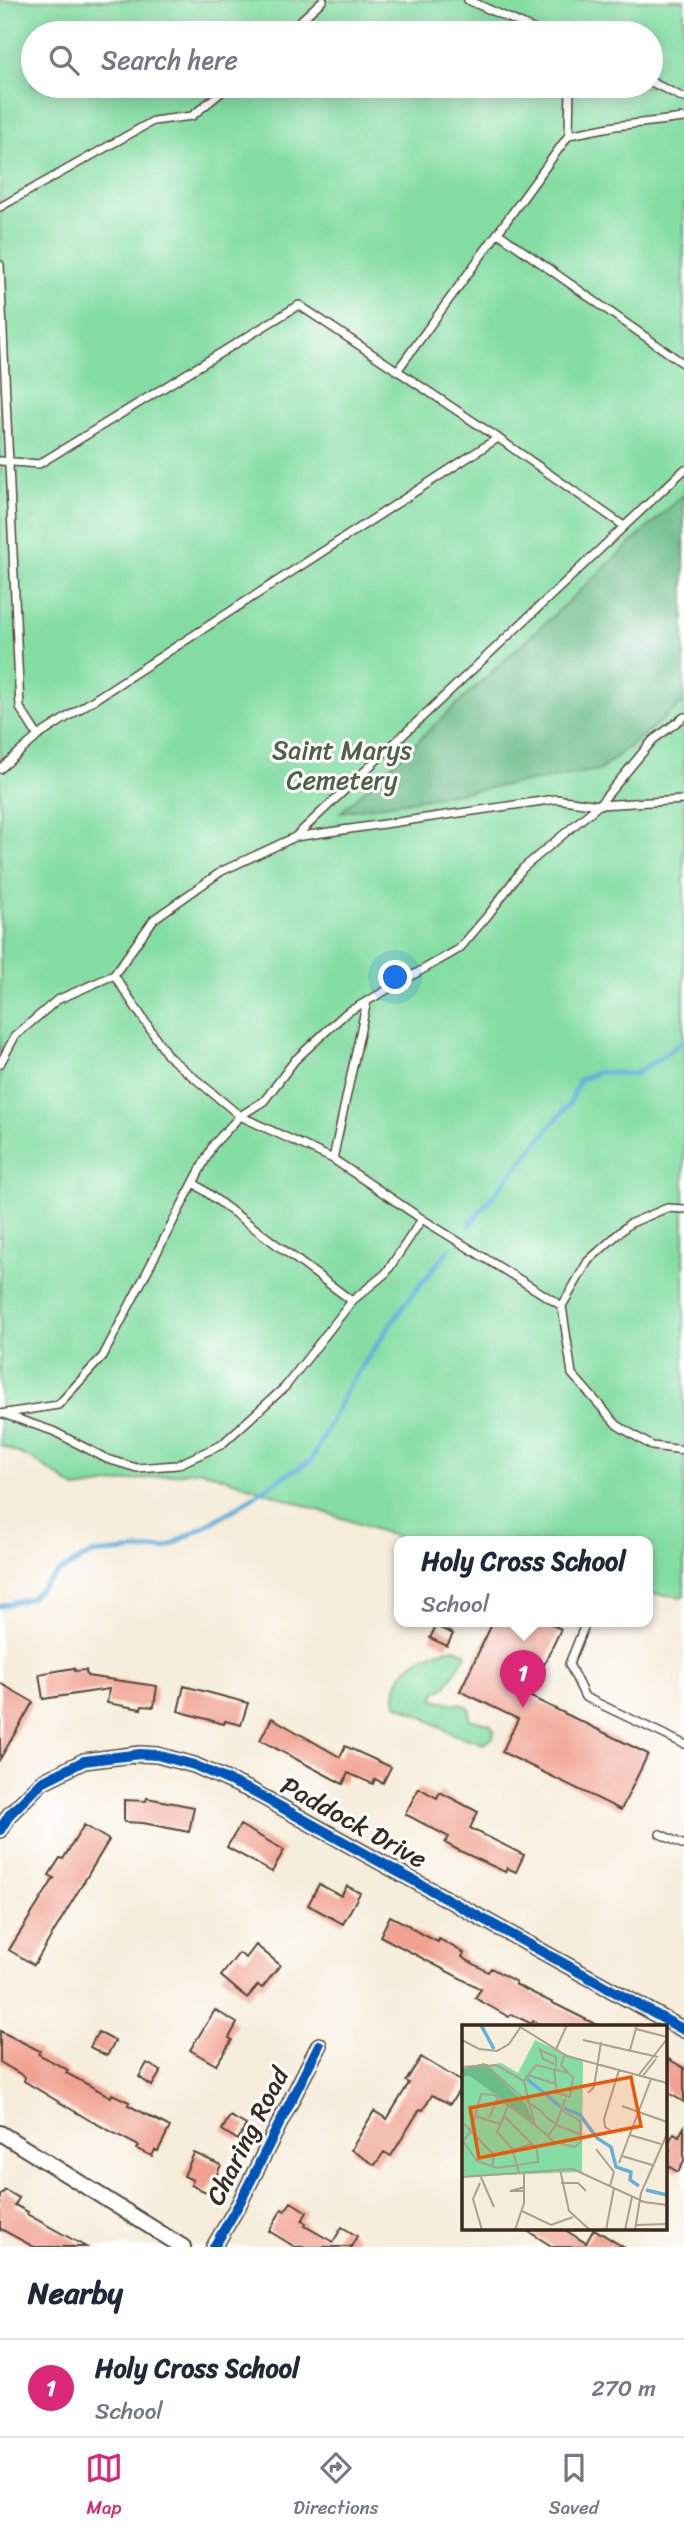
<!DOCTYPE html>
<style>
:root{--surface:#fff;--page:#f2f2f3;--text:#1f2937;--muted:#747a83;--line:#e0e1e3;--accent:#db2777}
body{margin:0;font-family:Sriracha,sans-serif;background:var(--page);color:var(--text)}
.you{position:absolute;left:396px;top:978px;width:24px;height:24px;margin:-18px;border:5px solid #fff;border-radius:50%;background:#1a73e8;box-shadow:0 0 0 10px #1a73e833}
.badge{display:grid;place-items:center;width:46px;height:46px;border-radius:50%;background:var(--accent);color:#fff;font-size:23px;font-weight:700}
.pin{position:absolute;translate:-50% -58px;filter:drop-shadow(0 2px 4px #0008)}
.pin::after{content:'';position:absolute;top:37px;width:24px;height:21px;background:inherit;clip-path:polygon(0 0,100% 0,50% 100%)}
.popup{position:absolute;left:394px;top:1536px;width:259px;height:91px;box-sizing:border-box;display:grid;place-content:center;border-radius:14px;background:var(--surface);filter:drop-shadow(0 2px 5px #0005);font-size:23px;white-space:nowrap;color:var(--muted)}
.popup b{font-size:26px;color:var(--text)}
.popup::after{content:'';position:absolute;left:50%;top:100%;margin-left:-14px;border:14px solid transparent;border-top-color:var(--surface)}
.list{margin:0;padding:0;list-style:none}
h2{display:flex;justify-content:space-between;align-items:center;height:91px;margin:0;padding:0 28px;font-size:30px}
h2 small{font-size:23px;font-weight:400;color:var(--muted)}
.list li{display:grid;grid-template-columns:46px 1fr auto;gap:21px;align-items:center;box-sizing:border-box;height:98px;padding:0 28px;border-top:2px solid var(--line)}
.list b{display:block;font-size:26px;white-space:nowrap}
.list p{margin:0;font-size:23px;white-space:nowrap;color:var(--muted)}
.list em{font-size:23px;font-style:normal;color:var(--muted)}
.icon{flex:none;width:38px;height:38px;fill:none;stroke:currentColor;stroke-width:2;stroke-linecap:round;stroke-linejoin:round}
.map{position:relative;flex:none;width:684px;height:2247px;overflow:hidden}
.search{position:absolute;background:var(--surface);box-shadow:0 4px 18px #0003;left:21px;right:21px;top:21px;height:77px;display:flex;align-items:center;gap:18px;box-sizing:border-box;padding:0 24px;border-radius:38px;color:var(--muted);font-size:26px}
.sheet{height:189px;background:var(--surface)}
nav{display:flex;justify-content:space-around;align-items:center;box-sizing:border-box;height:98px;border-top:2px solid var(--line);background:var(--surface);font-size:19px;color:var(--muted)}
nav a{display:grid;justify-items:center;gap:4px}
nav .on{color:var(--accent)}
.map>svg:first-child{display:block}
.green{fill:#84dda3;stroke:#608460;stroke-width:2;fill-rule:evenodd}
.forest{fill:#6bbc89;stroke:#537354;stroke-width:2}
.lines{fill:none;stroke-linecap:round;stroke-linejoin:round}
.stream{stroke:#64b0dd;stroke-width:5}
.building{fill:#f1a291}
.lane-casing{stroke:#57473a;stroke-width:10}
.street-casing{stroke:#57473a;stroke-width:18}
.lane{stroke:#fff;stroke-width:7}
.street{stroke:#fff;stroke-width:14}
.cycleway-casing{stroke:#fff;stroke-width:15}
.cycleway{stroke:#0057b8;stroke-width:10}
.labels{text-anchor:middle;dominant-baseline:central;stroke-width:6;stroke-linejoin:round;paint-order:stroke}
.park-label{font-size:26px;fill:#516046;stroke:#fff}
.street-label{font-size:26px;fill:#3b2a1e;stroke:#fff}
.inset-river{fill:none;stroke:#64b0dd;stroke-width:3.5}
.inset-road{fill:none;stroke:#ab9f8f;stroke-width:2}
.view{fill:#e8590c;fill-opacity:0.15;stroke:#e8590c;stroke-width:3.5}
.inset-edge{fill:none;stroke:#3b2a1e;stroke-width:3.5}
</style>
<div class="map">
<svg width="684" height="2247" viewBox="0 0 684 2247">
<rect width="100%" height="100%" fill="#fff"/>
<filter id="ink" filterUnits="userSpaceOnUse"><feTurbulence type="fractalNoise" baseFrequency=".0143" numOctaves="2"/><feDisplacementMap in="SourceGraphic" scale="14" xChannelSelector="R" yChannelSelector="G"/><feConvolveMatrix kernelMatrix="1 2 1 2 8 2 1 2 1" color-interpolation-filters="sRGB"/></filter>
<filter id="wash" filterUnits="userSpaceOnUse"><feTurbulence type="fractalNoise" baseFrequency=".00686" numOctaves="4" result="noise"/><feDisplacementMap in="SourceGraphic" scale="28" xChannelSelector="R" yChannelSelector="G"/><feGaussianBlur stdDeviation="1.57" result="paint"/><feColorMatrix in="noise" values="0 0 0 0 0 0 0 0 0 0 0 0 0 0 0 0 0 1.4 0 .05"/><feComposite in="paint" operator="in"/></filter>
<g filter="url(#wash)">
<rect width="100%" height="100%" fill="#f6edda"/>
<!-- green -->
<path class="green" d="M 0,0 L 684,0 L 684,1597 L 647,1593 L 647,1542 L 412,1542 L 201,1470 L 77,1489 L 32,1459 L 0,1445 ZM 33,33 L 651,33 L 651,86 L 33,86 Z
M 455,1648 L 467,1654 L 446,1686 L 436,1692 L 433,1699 C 444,1705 458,1700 470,1709 L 469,1719 L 490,1724 L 494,1731 L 493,1738 L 483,1744 C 472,1739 460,1738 451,1733 C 433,1723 416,1712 396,1704 C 390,1669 426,1651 455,1648 Z"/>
<!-- forest -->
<path class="forest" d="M 684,494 L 684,702 L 600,770 L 341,812 Z"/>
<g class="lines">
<!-- stream -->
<path class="stream" d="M 468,1226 L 570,1103 L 579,1080 L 598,1072 L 635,1074 L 669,1052 L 684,1040
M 0,1606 L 30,1598 L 58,1573 L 90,1554 L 166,1548 L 232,1511 L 279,1479 L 311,1461 L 349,1385 L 404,1305 L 449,1249"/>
</g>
<g id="blocks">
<!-- building -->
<path class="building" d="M 493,1622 L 547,1622 L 561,1629 L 529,1696 L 648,1754 L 621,1810 L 502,1752 L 518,1719 L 460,1691 Z
M 436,1626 L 453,1634 L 447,1646 L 430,1638 Z
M 74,1668 L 75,1671 L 86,1670 L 87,1676 L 157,1686 L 154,1707 L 142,1706 L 141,1709 L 107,1703 L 109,1689 L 43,1699 L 39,1674 Z
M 0,1683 L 33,1702 L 0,1759 Z
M 184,1686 L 248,1703 L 241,1725 L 225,1721 L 224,1724 L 178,1711 Z
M 272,1718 L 340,1757 L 345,1746 L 391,1767 L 383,1783 L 375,1779 L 373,1784 L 348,1773 L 343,1784 L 260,1740 Z
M 419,1788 L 437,1798 L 440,1792 L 478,1812 L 470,1828 L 524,1855 L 516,1872 L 507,1868 L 505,1872 L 458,1850 L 445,1843 L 449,1837 L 405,1814 Z
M 147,1798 L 194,1807 L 189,1832 L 143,1823 L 124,1822 L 124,1800 L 146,1801 Z
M 84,1825 L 109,1840 L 34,1965 L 9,1950 L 54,1878 L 49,1875 L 60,1858 L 63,1859 Z
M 240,1825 L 284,1850 L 272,1872 L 227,1847 Z
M 319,1884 L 341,1896 L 347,1886 L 360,1893 L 343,1924 L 308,1905 Z
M 390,1916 L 410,1926 L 410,1928 L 438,1942 L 439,1939 L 464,1953 L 462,1957 L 488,1972 L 491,1968 L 516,1982 L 515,1984 L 599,2026 L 544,2026 L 533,2021 L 532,2024 L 511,2014 L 509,2017 L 475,1998 L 481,1989 L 380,1936 Z
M 256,1945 L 280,1965 L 262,1988 L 258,1985 L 247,1998 L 221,1976 L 239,1953 L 246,1958 Z
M 215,2010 L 237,2023 L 229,2038 L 232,2040 L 216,2065 L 190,2050 Z
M 0,2031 L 40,2051 L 38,2054 L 68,2070 L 66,2073 L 111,2097 L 112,2094 L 129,2102 L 128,2105 L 170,2127 L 158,2151 L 155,2150 L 152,2156 L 137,2149 L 139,2146 L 89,2120 L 24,2081 L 25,2077 L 0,2062 Z
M 98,2032 L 115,2041 L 107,2056 L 90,2047 Z
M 421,2057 L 464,2083 L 450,2104 L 432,2095 L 423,2110 L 420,2109 L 391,2156 L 384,2152 L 375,2165 L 351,2150 L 374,2111 L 387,2119 L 409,2083 L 406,2081 Z
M 665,2057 L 684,2068 L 684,2102 L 665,2091 Z
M 147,2063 L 161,2071 L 152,2086 L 139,2077 Z
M 230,2116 L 246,2125 L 238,2140 L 222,2130 Z
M 684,2127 L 684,2162 L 678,2172 L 665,2164 L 670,2150 L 666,2148 L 674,2133 L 679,2136 Z
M 194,2153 L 221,2165 L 208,2193 L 191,2185 L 193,2180 L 184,2176 Z
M 5,2190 L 19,2198 L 15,2205 L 28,2212 L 27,2214 L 86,2247 L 34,2247 L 1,2229 L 0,2231 L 0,2196 Z
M 291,2202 L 307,2212 L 302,2221 L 306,2223 L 305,2226 L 333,2242 L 342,2227 L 357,2236 L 351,2247 L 295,2247 L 269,2231 L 282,2209 L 285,2211 Z
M 523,2228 L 562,2228 L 586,2243 L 594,2229 L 623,2247 L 553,2247 Z"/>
</g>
</g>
<g filter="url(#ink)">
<use href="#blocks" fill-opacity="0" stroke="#57473a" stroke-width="2"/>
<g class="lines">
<defs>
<path id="lane" d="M 468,0 L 542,33
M 287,33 L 323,0
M 651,82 L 684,98
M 569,135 L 615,126 L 684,118
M 0,207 L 153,121 L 192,116 L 229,86
M 498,233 L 684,364
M 0,265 L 20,708 L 38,736
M 397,371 L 569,135 L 570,86
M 0,461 L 39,464 L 299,305 L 498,438
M 684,717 L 653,740 L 599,805 L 684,800
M 0,769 L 38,736 L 498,438 L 624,526
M 296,836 L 684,470
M 114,975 L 154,919 L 222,871 L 295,837 L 556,799 L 599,805
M 0,1064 L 15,1036 L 57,1000 L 114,975 L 168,1056 L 240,1116 L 333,1159 L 422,1219 L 562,1306
M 333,1159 L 367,1001
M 194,1183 L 352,1301
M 684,1209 L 667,1208 L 629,1224 L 588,1261 L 562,1306 L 572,1374 L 617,1425 L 652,1446 L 684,1450
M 0,1414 L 58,1405 L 103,1356 L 213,1145 L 240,1116 L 264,1101 L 295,1060 L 346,1013 L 459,949 L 489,914 L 523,868 L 599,805
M 6,1415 L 53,1431 L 107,1459 L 137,1468 L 177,1465 L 221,1445 L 285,1387 L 352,1301 L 386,1273 L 422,1219
M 584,1627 L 569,1664 L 585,1697 L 684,1744
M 660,1834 L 684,1845"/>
<path id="street" d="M 0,1830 L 10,1814 L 42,1782 L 84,1761 L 140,1754 L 157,1755 L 194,1765 L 250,1790 L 684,2030
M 0,2133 L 183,2247
M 214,2247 L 239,2204 L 319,2045"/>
</defs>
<!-- lane casing -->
<use href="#lane" class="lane-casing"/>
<!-- street casing -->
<use href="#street" class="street-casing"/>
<!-- lane -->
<use href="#lane" class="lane"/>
<!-- street -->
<use href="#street" class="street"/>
<defs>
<path id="cycleway" d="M 0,1830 L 10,1814 L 42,1782 L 84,1761 L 140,1754 L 157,1755 L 194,1765 L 250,1790 L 684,2030
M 214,2247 L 239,2204 L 319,2045"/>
</defs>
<!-- cycleway casing -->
<use href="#cycleway" class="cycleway-casing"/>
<!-- cycleway -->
<use href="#cycleway" class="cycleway"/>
</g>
</g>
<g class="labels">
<!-- park labels -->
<g class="park-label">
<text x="342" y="750">Saint Marys<tspan x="342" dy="30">Cemetery</tspan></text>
</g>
<!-- street labels -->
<g class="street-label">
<text transform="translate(354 1822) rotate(29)">Paddock Drive</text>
<text transform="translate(247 2136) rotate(-63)">Charing Road</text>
</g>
</g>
<!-- overview -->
<g transform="translate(462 2025)">
<rect width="205" height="205" fill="#f6edda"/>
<path d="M 73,15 L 121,37 L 120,147 L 0,152 L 0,44 L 39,38 L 56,48 Z" fill="#84dda3"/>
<path d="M 22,38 L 64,79 L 71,97 L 8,51 L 0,51 L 0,44 Z" fill="#6bbc89"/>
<path class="inset-river" d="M 19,0 L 32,24M 65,54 L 99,82M 102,83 L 118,90 L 135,113 L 149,122 L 154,142 L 169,147 L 168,155 L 177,161M 184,165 L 205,170"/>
<path class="inset-road" d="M 55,0 L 105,31 L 205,58M 174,4 L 205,12M 0,15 L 17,24 L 35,26 L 47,19 L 58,3M 121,15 L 196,32M 94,24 L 105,0M 168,25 L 175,0M 92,39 L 81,34 L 78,25 L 94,32 L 94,43M 0,42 L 26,40M 92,44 L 95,68 L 108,72 L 111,53 L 99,40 L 102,31M 176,51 L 205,14M 180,52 L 194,34M 62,56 L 34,40 L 25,41 L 67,78 L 62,56 L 66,50M 94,59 L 66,50 L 74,40 L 107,48M 126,68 L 132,62 L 139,17M 67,78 L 79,86 L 85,93 L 93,98 L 94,100 L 97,101 L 118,109 L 119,116 L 113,122 L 92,117 L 86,111 L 94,100 L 103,74M 67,78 L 73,100 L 86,111M 46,80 L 42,91 L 75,124 L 76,137 L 35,143 L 15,136 L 1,116 L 9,106 L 19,69 L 32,70 L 36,73 L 73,100M 160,81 L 205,97M 99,85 L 118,96 L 119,110M 13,91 L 38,99M 42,91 L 35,107 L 50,123 L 57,148M 27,93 L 36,73M 0,97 L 32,130M 152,108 L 143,102 L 142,94 L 157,45M 168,110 L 199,119M 134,124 L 152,147 L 148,161M 160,131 L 190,140M 157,138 L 189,54M 30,142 L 32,130 L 70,119M 98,144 L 107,186 L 128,205M 18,150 L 32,182M 0,152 L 111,144 L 182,177 L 205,180M 18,158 L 11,174 L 20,205M 99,158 L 116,158 L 124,166M 63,162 L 48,166 L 63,166M 60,186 L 89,200 L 111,192M 174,200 L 205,199M 53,205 L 62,178 L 62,148M 144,205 L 152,163M 163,205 L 170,172M 173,205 L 179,168 L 205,109"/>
<path class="view" d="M 169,52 L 179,101 L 17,133 L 8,83 Z"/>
<rect width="205" height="205" class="inset-edge"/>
</g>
</svg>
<div class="you"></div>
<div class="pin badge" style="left:523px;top:1708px">1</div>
<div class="popup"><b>Holy Cross School</b>School</div>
<div class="search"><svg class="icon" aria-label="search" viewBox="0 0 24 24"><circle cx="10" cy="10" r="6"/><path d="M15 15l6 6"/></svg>Search here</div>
</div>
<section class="sheet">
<h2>Nearby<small></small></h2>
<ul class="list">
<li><span class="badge">1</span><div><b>Holy Cross School</b><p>School</p></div><em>270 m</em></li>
</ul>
</section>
<nav>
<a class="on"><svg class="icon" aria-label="map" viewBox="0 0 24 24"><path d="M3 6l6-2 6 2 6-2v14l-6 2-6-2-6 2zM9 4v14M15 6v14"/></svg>Map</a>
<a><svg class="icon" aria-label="directions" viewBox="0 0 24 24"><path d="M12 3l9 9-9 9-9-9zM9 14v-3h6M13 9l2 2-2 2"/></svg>Directions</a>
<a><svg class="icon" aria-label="saved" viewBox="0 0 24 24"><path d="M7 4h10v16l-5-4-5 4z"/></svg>Saved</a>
</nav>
